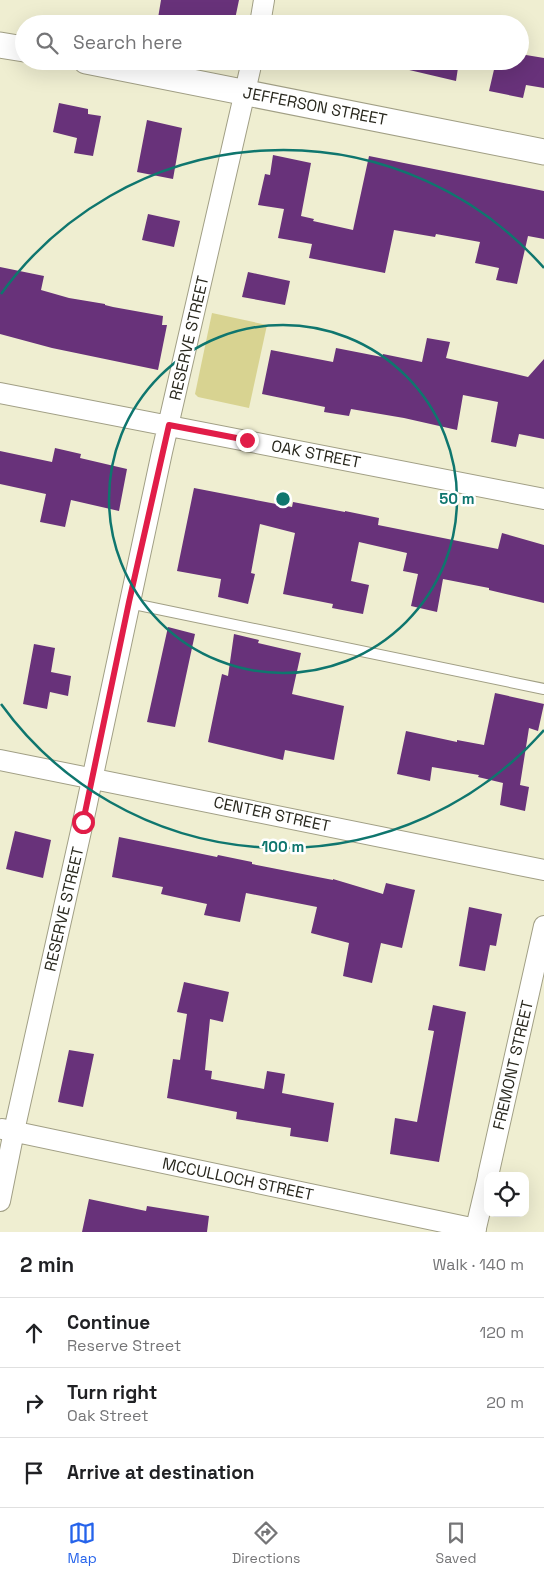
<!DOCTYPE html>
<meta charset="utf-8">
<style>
:root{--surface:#fff;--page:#f2f2f2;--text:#202124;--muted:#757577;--line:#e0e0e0;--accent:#2563eb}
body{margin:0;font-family:"Space Grotesk",sans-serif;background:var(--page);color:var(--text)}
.controls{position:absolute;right:15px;bottom:15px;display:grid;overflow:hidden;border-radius:10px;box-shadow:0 5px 20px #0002}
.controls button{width:45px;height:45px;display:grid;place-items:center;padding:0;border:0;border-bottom:1px solid var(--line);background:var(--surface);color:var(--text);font:25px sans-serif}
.stop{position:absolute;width:15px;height:15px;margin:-11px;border:4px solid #e11d48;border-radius:50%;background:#fff}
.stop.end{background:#e11d48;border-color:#fff;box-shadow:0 1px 5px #0008}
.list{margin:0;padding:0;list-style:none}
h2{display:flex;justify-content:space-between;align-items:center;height:65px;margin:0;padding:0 20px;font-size:21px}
h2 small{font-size:16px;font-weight:400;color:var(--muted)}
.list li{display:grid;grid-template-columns:32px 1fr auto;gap:15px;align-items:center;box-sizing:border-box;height:70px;padding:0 20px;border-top:1px solid var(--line)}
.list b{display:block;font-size:19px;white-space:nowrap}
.list p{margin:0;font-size:16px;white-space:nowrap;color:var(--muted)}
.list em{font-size:16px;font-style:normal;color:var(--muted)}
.icon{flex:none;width:28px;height:28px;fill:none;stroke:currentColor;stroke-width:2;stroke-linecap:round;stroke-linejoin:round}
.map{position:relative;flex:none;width:544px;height:1232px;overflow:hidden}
.search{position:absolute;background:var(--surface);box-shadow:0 5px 20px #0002;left:15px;right:15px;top:15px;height:55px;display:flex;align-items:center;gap:12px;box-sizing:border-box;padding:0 18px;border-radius:28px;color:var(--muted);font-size:19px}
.sheet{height:275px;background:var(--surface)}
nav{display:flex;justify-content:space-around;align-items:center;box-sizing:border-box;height:70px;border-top:1px solid var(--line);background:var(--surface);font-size:14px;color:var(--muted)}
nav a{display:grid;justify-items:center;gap:2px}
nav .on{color:var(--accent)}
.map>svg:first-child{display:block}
.green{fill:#d8d391}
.building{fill:#68327a}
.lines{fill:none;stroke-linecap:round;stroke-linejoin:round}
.service-casing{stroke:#a19f85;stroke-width:12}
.minor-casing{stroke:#a19f85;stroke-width:22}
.tertiary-casing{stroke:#a19f85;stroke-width:27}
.service{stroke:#fff;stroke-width:10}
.minor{stroke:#fff;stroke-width:20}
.tertiary{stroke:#fff;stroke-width:25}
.route{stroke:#e11d48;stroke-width:6}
.ring{fill:none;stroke:#0f766e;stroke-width:2.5}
.labels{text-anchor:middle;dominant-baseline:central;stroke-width:5;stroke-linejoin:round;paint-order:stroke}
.street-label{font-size:16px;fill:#29281e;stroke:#fff}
.centre{fill:#0f766e;stroke:#fff;stroke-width:2.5}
.ring-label{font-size:15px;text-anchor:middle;font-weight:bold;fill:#0f766e;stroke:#fff;stroke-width:5;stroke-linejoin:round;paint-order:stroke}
</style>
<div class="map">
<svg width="544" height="1232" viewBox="0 0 544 1232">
<rect width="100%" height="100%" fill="#efeed1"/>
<!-- green -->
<path class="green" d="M 212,313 L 267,325 L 249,408 L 198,397 L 195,394 Z"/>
<!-- building -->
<path class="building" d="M 161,0 L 239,0 L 234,24 L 157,24 Z
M 520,54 L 544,58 L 544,88 L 526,85 L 523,98 L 489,91 L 496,61 L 520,61 Z
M 405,61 L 459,61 L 456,81 L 405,69 Z
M 59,103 L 88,109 L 88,114 L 101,116 L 93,156 L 74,153 L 77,138 L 53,132 Z
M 147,120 L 182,128 L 173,179 L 137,172 Z
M 273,155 L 311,163 L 301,216 L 314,219 L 313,221 L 353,230 L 369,156 L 544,191 L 544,239 L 528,236 L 517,284 L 496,280 L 499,268 L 475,263 L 480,242 L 436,234 L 435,237 L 394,230 L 385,273 L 309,258 L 312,244 L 278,238 L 284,209 L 258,205 L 265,174 L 270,175 Z
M 148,214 L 180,221 L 174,247 L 142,240 Z
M 0,267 L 44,276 L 41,290 L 69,298 L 105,304 L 105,305 L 113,307 L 163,316 L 162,325 L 167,325 L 158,370 L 52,348 L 0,334 Z
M 248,272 L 290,281 L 285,305 L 242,297 Z
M 427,338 L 450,342 L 446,358 L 528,377 L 544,359 L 544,439 L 519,434 L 516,447 L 491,442 L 498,402 L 463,395 L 457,430 L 404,418 L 351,409 L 349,416 L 324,412 L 325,407 L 262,394 L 271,350 L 333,362 L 336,348 L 382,357 L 383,354 L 422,362 Z
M 55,448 L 81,454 L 80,458 L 127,469 L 119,511 L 71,500 L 65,527 L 40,522 L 46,494 L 0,484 L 0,451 L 52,462 Z
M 194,488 L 292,507 L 293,502 L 345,512 L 345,511 L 379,518 L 378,525 L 498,549 L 502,533 L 544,545 L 544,603 L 489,590 L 489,588 L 443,579 L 437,612 L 411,606 L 418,574 L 403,571 L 407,553 L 359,542 L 351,581 L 369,585 L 363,614 L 332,608 L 333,604 L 283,594 L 295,533 L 260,524 L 251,573 L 255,574 L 248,604 L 218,597 L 221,579 L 177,571 Z
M 168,627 L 195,634 L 175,727 L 147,722 Z
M 234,634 L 259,640 L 258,643 L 301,653 L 292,694 L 344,706 L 334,760 L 285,750 L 283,760 L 208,742 L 222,674 L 228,676 Z
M 34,644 L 55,648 L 51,672 L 71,676 L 68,696 L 50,692 L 47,709 L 23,704 Z
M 495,693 L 544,704 L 538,731 L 529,728 L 520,785 L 529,787 L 525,811 L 500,805 L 503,783 L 478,777 L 479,775 L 432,767 L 430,781 L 397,774 L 406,731 L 457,742 L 457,740 L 484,745 Z
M 15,831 L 51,840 L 43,878 L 6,869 Z
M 119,837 L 217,857 L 218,855 L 252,862 L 252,864 L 333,880 L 333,879 L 383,894 L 386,883 L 415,890 L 402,948 L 381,943 L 372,983 L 343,976 L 349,943 L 311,933 L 317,907 L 246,893 L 240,922 L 204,915 L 207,904 L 161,894 L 163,887 L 112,877 Z
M 469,907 L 502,914 L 496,946 L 490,945 L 485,971 L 459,966 Z
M 184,982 L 229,992 L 223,1022 L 210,1019 L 205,1070 L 212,1071 L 211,1079 L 264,1089 L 267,1071 L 285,1074 L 282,1093 L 334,1103 L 328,1142 L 290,1136 L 291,1128 L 236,1119 L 237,1112 L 167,1098 L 173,1059 L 180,1060 L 187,1014 L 177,1012 Z
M 433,1005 L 466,1012 L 439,1162 L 390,1154 L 395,1118 L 417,1122 L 434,1031 L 428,1030 Z
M 69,1050 L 94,1054 L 83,1107 L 58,1102 Z
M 89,1199 L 146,1211 L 147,1206 L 209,1216 L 207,1232 L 82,1232 Z"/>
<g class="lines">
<defs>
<path id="service" d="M 129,603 L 544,689"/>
<path id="minor" d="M 260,24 L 264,0
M 0,393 L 544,499
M 0,760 L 544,870
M 2,1129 L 476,1229
M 488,1176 L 544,926
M 0,1201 L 14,1131 L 83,822 L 162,452 L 252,61
M 475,1232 L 488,1177"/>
<path id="tertiary" d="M 0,45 L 24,49
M 86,61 L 544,152"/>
</defs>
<!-- service casing -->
<use href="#service" class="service-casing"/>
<!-- minor casing -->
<use href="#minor" class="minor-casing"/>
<!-- tertiary casing -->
<use href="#tertiary" class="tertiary-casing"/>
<!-- service -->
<use href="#service" class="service"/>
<!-- minor -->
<use href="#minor" class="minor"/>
<!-- tertiary -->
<use href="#tertiary" class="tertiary"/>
</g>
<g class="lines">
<!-- route -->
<path class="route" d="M 83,822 L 129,602 L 169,425 L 247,440"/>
</g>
<!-- distance rings -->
<g class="ring">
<circle cx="283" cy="499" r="174"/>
<path d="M544 730A348 348 0 0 1 1 704M1 294A348 348 0 0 1 544 268"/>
</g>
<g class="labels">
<!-- street labels -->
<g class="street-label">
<text transform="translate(315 106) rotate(11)">JEFFERSON STREET</text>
<text transform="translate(189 338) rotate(-77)">RESERVE STREET</text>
<text transform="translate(316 454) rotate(11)">OAK STREET</text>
<text transform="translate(272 814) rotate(12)">CENTER STREET</text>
<text transform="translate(64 909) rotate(-77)">RESERVE STREET</text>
<text transform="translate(513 1065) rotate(-77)">FREMONT STREET</text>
<text transform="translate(238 1179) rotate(12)">MCCULLOCH STREET</text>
</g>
</g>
<circle cx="283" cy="499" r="8" class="centre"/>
<g class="ring-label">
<text x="457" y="504">50 m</text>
<text x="283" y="852">100 m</text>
</g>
</svg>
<div class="controls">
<button><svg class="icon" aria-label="locate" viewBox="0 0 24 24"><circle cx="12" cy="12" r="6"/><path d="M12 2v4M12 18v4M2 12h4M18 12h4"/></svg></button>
</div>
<div class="stop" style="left:83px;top:822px"></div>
<div class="stop end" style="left:247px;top:440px"></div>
<div class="search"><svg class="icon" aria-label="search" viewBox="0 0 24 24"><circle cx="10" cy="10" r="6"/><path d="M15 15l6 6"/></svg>Search here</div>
</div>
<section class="sheet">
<h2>2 min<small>Walk · 140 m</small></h2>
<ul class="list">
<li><svg class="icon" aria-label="ahead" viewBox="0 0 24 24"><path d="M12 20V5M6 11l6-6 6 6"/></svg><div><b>Continue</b><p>Reserve Street</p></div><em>120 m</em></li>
<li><svg class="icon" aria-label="right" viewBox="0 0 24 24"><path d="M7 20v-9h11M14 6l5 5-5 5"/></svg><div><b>Turn right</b><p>Oak Street</p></div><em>20 m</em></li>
<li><svg class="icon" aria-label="arrive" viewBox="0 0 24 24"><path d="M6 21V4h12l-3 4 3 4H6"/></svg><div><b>Arrive at destination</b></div></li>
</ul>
</section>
<nav>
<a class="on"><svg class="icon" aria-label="map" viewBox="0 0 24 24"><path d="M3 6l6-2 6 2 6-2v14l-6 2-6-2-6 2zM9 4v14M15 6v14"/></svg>Map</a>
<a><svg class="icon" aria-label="directions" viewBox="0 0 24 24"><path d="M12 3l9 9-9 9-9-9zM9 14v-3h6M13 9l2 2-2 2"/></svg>Directions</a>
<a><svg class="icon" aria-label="saved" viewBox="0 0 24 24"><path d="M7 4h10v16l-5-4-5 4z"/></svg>Saved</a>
</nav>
